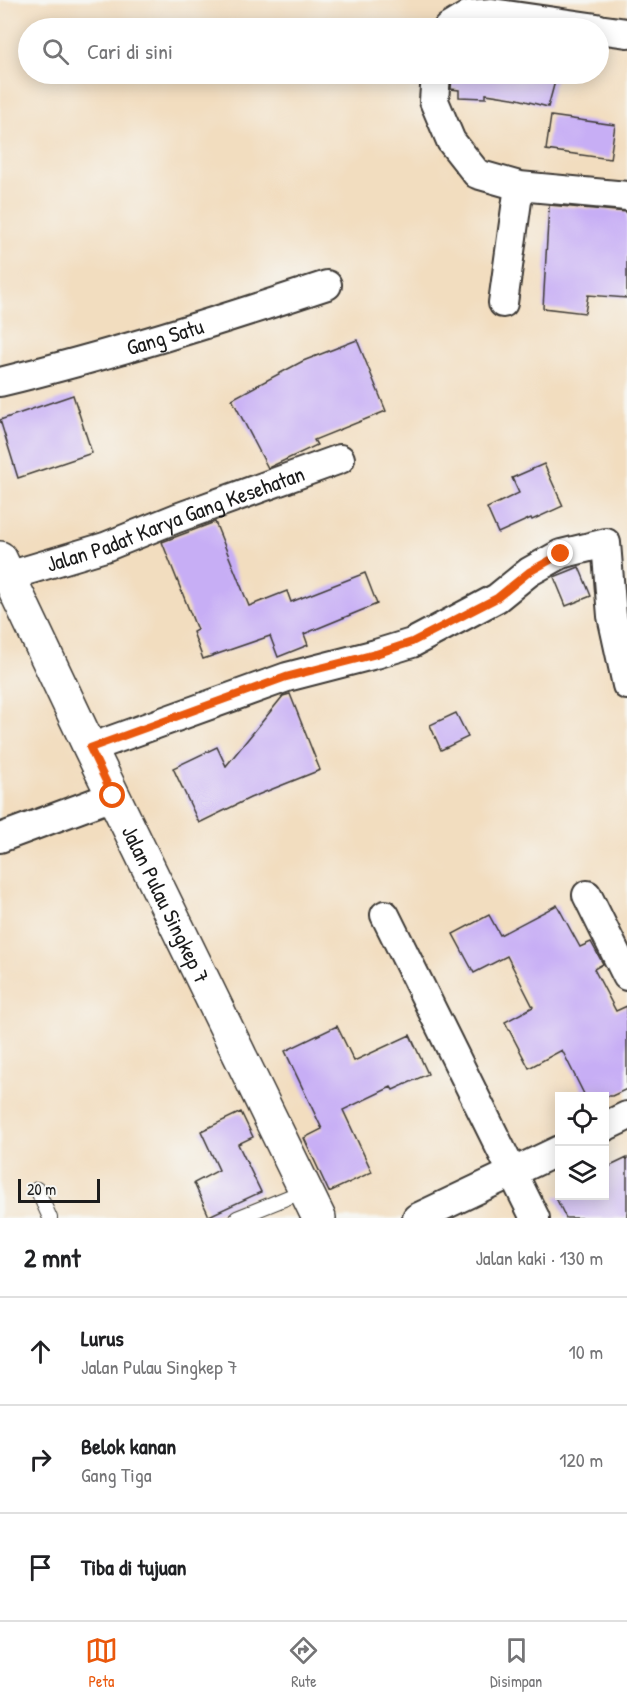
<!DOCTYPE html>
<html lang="id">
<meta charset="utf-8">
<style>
:root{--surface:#fff;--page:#f6f6f6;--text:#202124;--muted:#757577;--line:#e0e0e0;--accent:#ea580c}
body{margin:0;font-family:"Patrick Hand",sans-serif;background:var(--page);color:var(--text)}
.controls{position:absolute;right:18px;bottom:18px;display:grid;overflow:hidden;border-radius:0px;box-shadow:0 3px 15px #0003}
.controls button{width:54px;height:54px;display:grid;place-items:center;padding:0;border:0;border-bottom:2px solid var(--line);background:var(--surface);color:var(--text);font:30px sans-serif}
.scale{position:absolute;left:18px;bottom:15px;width:82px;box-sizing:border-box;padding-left:6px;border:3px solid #1c1c1c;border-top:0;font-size:16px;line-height:21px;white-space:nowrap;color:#1c1c1c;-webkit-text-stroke:4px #f6f6f2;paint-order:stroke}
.stop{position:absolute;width:18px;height:18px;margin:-14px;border:4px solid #ea580c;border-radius:50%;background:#fff}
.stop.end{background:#ea580c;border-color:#fff;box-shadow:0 2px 6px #0008}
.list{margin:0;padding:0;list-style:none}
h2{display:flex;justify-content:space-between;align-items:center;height:78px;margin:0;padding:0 24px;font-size:26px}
h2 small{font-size:20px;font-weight:400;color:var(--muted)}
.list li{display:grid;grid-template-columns:39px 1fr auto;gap:18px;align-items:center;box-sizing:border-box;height:108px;padding:0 24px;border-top:2px solid var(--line)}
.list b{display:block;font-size:22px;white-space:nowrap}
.list p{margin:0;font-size:20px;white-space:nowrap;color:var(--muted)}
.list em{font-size:20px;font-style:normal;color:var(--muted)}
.icon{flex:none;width:33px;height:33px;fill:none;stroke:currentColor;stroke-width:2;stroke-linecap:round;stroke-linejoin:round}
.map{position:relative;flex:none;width:627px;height:1218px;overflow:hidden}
.search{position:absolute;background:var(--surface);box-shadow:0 3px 15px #0003;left:18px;right:18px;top:18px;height:66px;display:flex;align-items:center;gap:15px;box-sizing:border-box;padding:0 21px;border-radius:33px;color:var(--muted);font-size:22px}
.sheet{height:402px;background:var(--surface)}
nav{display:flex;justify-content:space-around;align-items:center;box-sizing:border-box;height:84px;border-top:2px solid var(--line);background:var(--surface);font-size:16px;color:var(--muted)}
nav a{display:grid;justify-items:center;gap:3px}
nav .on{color:var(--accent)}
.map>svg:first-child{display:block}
.building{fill:#c7aef5}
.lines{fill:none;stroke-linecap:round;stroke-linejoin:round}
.service-casing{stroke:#3c3934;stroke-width:16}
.minor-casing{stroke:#3c3934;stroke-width:32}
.tertiary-casing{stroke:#3c3934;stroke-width:36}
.service{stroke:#fff;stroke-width:14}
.minor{stroke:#fff;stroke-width:28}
.tertiary{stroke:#fff;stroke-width:33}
.route{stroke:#ea580c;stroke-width:8}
.labels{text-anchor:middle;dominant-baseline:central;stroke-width:4.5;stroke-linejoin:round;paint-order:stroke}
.street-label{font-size:22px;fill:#1c1c1c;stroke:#f6f6f2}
</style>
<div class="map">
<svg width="627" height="1218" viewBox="0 0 627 1218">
<rect width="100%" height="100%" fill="#f6f6f2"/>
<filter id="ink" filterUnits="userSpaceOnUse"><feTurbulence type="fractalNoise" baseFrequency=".0167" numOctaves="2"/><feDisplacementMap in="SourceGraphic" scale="12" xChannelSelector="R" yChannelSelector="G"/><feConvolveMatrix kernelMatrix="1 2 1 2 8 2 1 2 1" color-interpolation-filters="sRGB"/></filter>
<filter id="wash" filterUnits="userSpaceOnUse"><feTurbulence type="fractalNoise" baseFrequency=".008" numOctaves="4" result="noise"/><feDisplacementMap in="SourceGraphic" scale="24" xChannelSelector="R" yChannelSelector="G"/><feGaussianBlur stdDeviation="1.35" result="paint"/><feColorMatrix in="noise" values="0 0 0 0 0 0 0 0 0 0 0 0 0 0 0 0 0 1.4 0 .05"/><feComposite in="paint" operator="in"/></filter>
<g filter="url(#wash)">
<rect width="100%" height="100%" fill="#f2ddbf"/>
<g id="blocks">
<!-- building -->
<path class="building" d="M 452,74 L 557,74 L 548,107 L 518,99 L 486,94 L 486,98 L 459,97 L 459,90 L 451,89 Z
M 551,116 L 615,125 L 610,159 L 546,150 Z
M 549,205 L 627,212 L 627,298 L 588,295 L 585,313 L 543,308 Z
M 357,340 L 386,411 L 314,440 L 317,445 L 268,468 L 232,399 L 303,361 Z
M 73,395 L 92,453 L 18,478 L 0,420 Z
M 544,464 L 563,506 L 532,520 L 531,518 L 498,533 L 487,508 L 519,493 L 512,478 Z
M 215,522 L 249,606 L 287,591 L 291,602 L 365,573 L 377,604 L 304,634 L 308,645 L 278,657 L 270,636 L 203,659 L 193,632 L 197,630 L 162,542 Z
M 579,567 L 591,596 L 566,606 L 554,577 Z
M 290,694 L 320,770 L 250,798 L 199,823 L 173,768 L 217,747 L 226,766 L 283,696 Z
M 456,713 L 468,737 L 441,750 L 430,725 Z
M 557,905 L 580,947 L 591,942 L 603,964 L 594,969 L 616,1011 L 627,1006 L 627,1089 L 612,1096 L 585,1096 L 562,1050 L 529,1068 L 505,1022 L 533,1007 L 507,956 L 474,973 L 453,934 L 489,915 L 500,935 Z
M 337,1026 L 354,1061 L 410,1035 L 428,1074 L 393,1090 L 391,1087 L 343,1110 L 372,1172 L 329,1192 L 304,1138 L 322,1129 L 285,1051 Z
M 241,1112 L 253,1137 L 238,1144 L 261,1192 L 209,1216 L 194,1183 L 219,1170 L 201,1131 Z
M 627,1158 L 627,1218 L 566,1218 L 555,1196 L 604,1196 L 604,1169 Z"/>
</g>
</g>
<g filter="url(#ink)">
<use href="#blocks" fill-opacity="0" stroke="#3c3934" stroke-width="1.5"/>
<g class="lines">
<defs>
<path id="service" d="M 37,1189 L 50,1218
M 237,1218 L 306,1190"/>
<g id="minor">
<path d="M 448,28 L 469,15 L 492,13 L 597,28"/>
<path d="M 598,29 L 627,33"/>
<path d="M 436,74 L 434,101 L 451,141 L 477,174 L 519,186 L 627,196"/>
<path d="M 503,303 L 519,186"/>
<path id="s1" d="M 0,382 C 111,355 218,321 327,285"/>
<path id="s2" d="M 8,576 L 105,547 L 177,518 L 340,459"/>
<path d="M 90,748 L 287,677 L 376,654 L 412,643 L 497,598 L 529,572 L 561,554 L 606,543 L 612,616 L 627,685"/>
<path d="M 0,838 L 113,796"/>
<path d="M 587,895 L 627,976"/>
<path d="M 385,915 L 535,1218"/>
<path d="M 604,1127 L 627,1116"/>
<path d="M 417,1218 L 560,1150"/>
</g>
<g id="tertiary">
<path id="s3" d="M 0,558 L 90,748 L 319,1218"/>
</g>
</defs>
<!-- service casing -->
<use href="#service" class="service-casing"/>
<!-- minor casing -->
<use href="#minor" class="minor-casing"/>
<!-- tertiary casing -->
<use href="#tertiary" class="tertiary-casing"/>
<!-- service -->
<use href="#service" class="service"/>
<!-- minor -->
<use href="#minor" class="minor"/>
<!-- tertiary -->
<use href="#tertiary" class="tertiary"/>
</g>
</g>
<g class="lines" filter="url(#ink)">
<!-- route -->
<path class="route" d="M 113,796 L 90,748 L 286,677 L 376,654 L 412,642 L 497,598 L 529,572 L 561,554"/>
</g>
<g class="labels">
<!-- street labels -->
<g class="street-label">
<text stroke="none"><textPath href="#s1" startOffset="171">Gang Satu</textPath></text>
<text stroke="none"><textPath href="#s2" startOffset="177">Jalan Padat Karya Gang Kesehatan</textPath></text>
<text stroke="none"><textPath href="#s3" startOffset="384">Jalan Pulau Singkep 7</textPath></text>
</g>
</g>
</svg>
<div class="controls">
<button><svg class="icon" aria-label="locate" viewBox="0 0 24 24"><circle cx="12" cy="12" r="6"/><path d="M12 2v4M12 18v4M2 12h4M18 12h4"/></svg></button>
<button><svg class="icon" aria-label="layers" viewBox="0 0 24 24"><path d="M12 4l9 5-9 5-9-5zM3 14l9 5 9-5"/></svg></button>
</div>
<div class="scale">20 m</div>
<div class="stop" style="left:113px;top:796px"></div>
<div class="stop end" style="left:561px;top:554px"></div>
<div class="search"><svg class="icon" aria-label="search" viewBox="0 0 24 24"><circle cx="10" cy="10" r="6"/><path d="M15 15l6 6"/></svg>Cari di sini</div>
</div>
<section class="sheet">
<h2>2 mnt<small>Jalan kaki · 130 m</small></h2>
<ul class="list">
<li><svg class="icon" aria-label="ahead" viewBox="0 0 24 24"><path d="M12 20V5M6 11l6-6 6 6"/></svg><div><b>Lurus</b><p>Jalan Pulau Singkep 7</p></div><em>10 m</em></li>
<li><svg class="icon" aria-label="right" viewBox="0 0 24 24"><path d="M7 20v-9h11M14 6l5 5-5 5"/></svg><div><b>Belok kanan</b><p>Gang Tiga</p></div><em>120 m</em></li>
<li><svg class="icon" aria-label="arrive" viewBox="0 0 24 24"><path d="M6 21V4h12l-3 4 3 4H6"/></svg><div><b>Tiba di tujuan</b></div></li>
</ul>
</section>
<nav>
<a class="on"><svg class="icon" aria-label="map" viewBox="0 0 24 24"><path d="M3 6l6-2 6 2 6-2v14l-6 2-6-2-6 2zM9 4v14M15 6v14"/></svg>Peta</a>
<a><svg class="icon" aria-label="directions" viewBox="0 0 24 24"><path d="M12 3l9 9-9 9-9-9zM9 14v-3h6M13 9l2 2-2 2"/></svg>Rute</a>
<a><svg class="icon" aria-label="saved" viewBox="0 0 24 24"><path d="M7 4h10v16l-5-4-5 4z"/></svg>Disimpan</a>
</nav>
